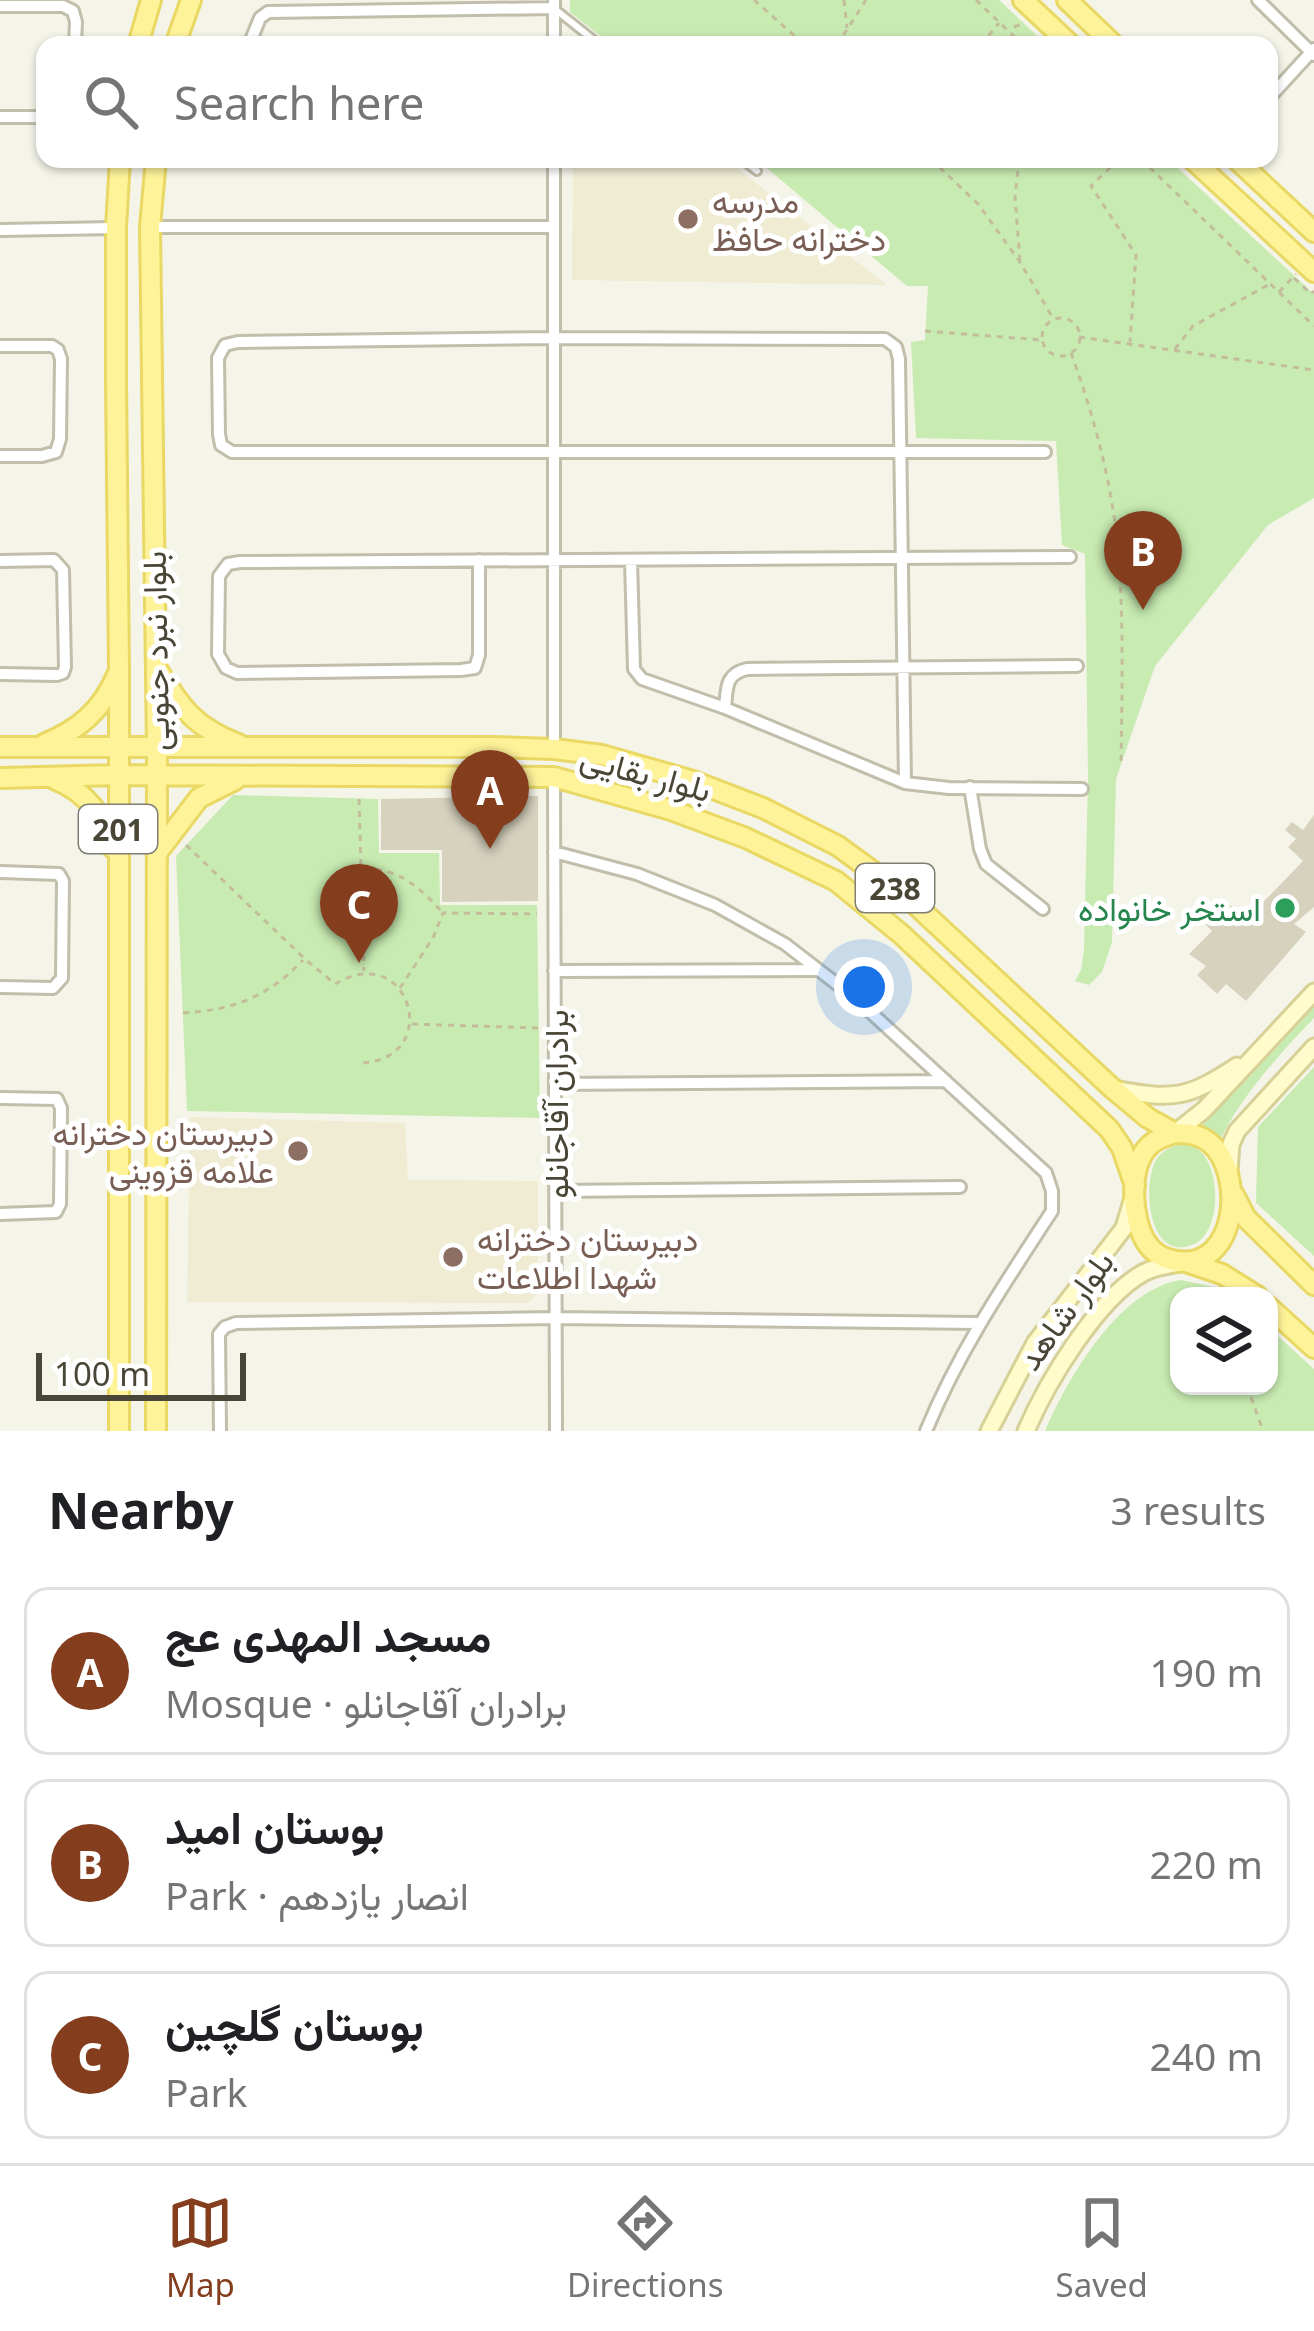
<!DOCTYPE html>
<meta charset="utf-8">
<style>
:root{--surface:#fff;--page:#f2f2f2;--text:#202124;--muted:#757577;--line:#e0e0e0;--accent:#843e1e}
body{margin:0;font-family:"Noto Sans",Vazirmatn,sans-serif;background:var(--page);color:var(--text)}
.controls{position:absolute;right:36px;bottom:36px;display:grid;overflow:hidden;border-radius:24px;box-shadow:0 3px 9px #0004}
.controls button{width:108px;height:108px;display:grid;place-items:center;padding:0;border:0;border-bottom:3px solid var(--line);background:var(--surface);color:var(--text);font:60px sans-serif}
.scale{position:absolute;left:36px;bottom:30px;width:210px;box-sizing:border-box;padding-left:12px;border:6px solid #4a4637;border-top:0;font-size:33px;line-height:42px;white-space:nowrap;color:#4a4637;-webkit-text-stroke:9px #fff;paint-order:stroke}
.you{position:absolute;left:864px;top:987px;width:42px;height:42px;margin:-30px;border:9px solid #fff;border-radius:50%;background:#1a73e8;box-shadow:0 0 0 18px #1a73e833}
.badge{display:grid;place-items:center;width:78px;height:78px;border-radius:50%;background:var(--accent);color:#fff;font-size:39px;font-weight:700}
.pin{position:absolute;translate:-50% -99px;filter:drop-shadow(0 3px 6px #0008)}
.pin::after{content:'';position:absolute;top:63px;width:42px;height:36px;background:inherit;clip-path:polygon(0 0,100% 0,50% 100%)}
.list{margin:0;padding:0;list-style:none}
h2{display:flex;justify-content:space-between;align-items:center;height:156px;margin:0;padding:0 48px;font-size:51px}
h2 small{font-size:39px;font-weight:400;color:var(--muted)}
.list li{display:grid;grid-template-columns:78px 1fr auto;gap:36px;align-items:center;box-sizing:border-box;height:168px;margin:0 24px 24px;padding:0 24px;border:3px solid var(--line);border-radius:24px}
.list b{display:block;font-size:45px;white-space:nowrap}
.list p{margin:0;font-size:39px;white-space:nowrap;color:var(--muted)}
.list em{font-size:39px;font-style:normal;color:var(--muted)}
.icon{flex:none;width:66px;height:66px;fill:none;stroke:currentColor;stroke-width:2;stroke-linecap:round;stroke-linejoin:round}
.map{position:relative;flex:none;width:1314px;height:1431px;overflow:hidden}
.search{position:absolute;background:var(--surface);box-shadow:0 3px 9px #0004;left:36px;right:36px;top:36px;height:132px;display:flex;align-items:center;gap:30px;box-sizing:border-box;padding:0 42px;border-radius:24px;color:var(--muted);font-size:45px}
.sheet{height:732px;background:var(--surface)}
nav{display:flex;justify-content:space-around;align-items:center;box-sizing:border-box;height:168px;border-top:3px solid var(--line);background:var(--surface);font-size:33px;color:var(--muted)}
nav a{display:grid;justify-items:center;gap:6px}
nav .on{color:var(--accent)}
.map>svg:first-child{display:block}
.education{fill:#efecd3}
.green{fill:#c7ebb1}
.building{fill:#d7d2be}
.lines{fill:none;stroke-linecap:round;stroke-linejoin:round}
.service-casing{stroke:#c1beab;stroke-width:12}
.minor-casing{stroke:#c1beab;stroke-width:16}
.secondary-casing{stroke:#d7d198;stroke-width:21}
.primary-casing{stroke:#e9d864;stroke-width:24}
.path{stroke:#c4bd9c;stroke-width:3;stroke-dasharray:6 6;stroke-linecap:butt}
.service{stroke:#fff;stroke-width:6}
.minor{stroke:#fff;stroke-width:10}
.secondary{stroke:#fffbca;stroke-width:15}
.primary{stroke:#fff399;stroke-width:18}
.education-dot{fill:#8d6e63;stroke:#fff;stroke-width:4.5}
.leisure-dot{fill:#2e9e5b;stroke:#fff;stroke-width:4.5}
.labels{text-anchor:middle;dominant-baseline:central;stroke-width:10;stroke-linejoin:round;paint-order:stroke}
.shield{fill:#fff;stroke:#807e73;stroke-width:3}
.shield-label{font-size:30px;font-weight:bold;fill:#4a4637}
.education-label{font-size:33px;fill:#785e54;stroke:#fff;text-anchor:start}
.street-label{font-size:33px;fill:#4a4637;stroke:#fff}
.leisure-label{font-size:33px;fill:#27864d;stroke:#fff;text-anchor:end}
</style>
<div class="map">
<svg width="1314" height="1431" viewBox="0 0 1314 1431">
<rect width="100%" height="100%" fill="#f5f4e9"/>
<!-- education -->
<path class="education" d="M 573,159 L 725,159 L 887,285 L 572,280 Z
M 190,1117 L 405,1123 L 408,1180 L 538,1181 L 538,1293 L 528,1303 L 187,1302 Z"/>
<!-- green -->
<path class="green" d="M 570,0 L 999,0 L 1047,45 L 612,45 L 570,12 Z
M 756,159 L 1168,159 L 1314,294 L 1314,498 L 1268,525 L 1155,666 L 1116,779 L 1112,942 L 1102,972 L 1089,985 L 1075,981 L 1081,970 L 1084,950 L 1088,778 L 1085,554 L 1062,545 L 1056,441 L 916,438 L 911,342 L 925,340 L 928,286 L 907,286 Z
M 233,795 L 378,799 L 379,853 L 439,853 L 440,905 L 537,905 L 540,1118 L 187,1111 L 176,856 Z
M 1314,1005 L 1314,1018 C 1278,1056 1241,1096 1219,1142 L 1199,1129 Z
M 1314,1067 L 1314,1256 L 1256,1203 L 1258,1127 Z
M 1183,1144 C 1191,1146 1194,1145 1200,1151 C 1224,1173 1222,1252 1177,1247 C 1146,1243 1143,1177 1158,1157 C 1165,1149 1173,1146 1183,1144 Z
M 1181,1280 L 1214,1287 L 1232,1296 L 1179,1296 L 1179,1386 L 1269,1386 L 1269,1328 L 1314,1369 L 1314,1431 L 1045,1431 C 1068,1378 1119,1289 1181,1280 Z"/>
<!-- building -->
<path class="building" d="M 538,796 L 538,901 L 442,902 L 442,850 L 381,850 L 381,799 Z
M 1314,815 L 1314,907 L 1294,924 L 1306,932 L 1246,1001 L 1226,984 L 1217,994 L 1197,975 L 1206,966 L 1189,954 L 1212,931 L 1199,918 L 1206,910 L 1217,920 L 1230,905 L 1246,920 L 1303,861 L 1288,847 L 1296,839 L 1285,830 L 1292,822 L 1303,830 Z"/>
<g class="lines">
<defs>
<path id="service" d="M 556,10 L 600,45
M 742,159 L 757,171"/>
<path id="minor" d="M 554,0 L 554,45
M 1258,0 L 1314,55
M 0,6 L 63,6 L 73,11 L 76,22 L 75,45
M 249,45 L 260,18 L 268,12 L 554,8
M 1269,98 L 1314,49
M 0,117 L 45,117
M 150,227 L 554,227
M 0,230 L 116,228
M 0,346 L 52,346 L 58,350 L 61,359 L 60,439 L 56,452 L 42,456 L 0,456
M 479,560 L 479,655 L 475,668 L 461,670 L 237,673 L 226,668 L 218,654 L 219,576 L 228,564 L 240,562 L 1070,557
M 631,560 L 634,669 L 642,679 L 725,708 L 905,783 L 949,788 L 1082,789
M 0,561 L 54,560 L 63,570 L 65,667 L 63,673 L 57,675 L 0,674
M 725,708 C 727,688 725,674 747,669 L 1077,666
M 554,749 L 554,159
M 554,777 L 556,1431
M 905,783 L 899,359 L 896,347 L 885,339 L 554,338 L 238,342 L 225,345 L 218,358 L 219,434 L 221,445 L 232,452 C 503,452 774,452 1045,452
M 970,787 L 980,849 L 986,864 L 1043,909
M 554,852 L 637,874 L 715,905 L 785,944 L 855,998 L 1046,1173 L 1052,1191 L 1052,1211 C 1005,1283 959,1351 926,1431
M 0,872 L 59,874 L 63,881 L 62,978 L 53,988 L 0,987
M 554,971 L 815,970
M 555,1084 L 946,1081
M 0,1098 L 57,1099 L 61,1108 L 60,1204 L 56,1212 L 0,1214
M 555,1191 L 960,1187
M 220,1431 L 219,1334 L 225,1327 L 236,1323 L 555,1318 L 979,1323"/>
<path id="secondary" d="M 1114,1089 C 1173,1100 1187,1099 1237,1066
M 1175,1133 L 1204,1110 L 1314,992
M 1229,1171 L 1231,1144 L 1237,1131 L 1314,1047
M 989,1431 L 1035,1343 L 1124,1228 L 1132,1201
M 1026,1431 C 1047,1382 1097,1299 1143,1273 C 1154,1267 1168,1265 1180,1263"/>
<path id="primary" d="M 1023,0 L 1071,45
M 1067,0 L 1114,45
M 138,45 L 151,0
M 175,45 L 191,0
M 1192,159 L 1314,272
M 1236,159 L 1314,232
M 156,667 C 180,707 194,727 238,744
M 44,744 C 79,730 102,710 117,675
M 0,747 L 493,747 L 554,749 L 602,755 L 693,781 L 763,808 L 838,846 L 905,895 L 1112,1088 L 1148,1118 L 1175,1133
M 0,778 L 118,775 L 554,777 L 671,810 L 746,838 L 836,881 L 901,934 L 1109,1129 L 1122,1148 L 1135,1186
M 56,780 C 88,793 102,815 113,848
M 157,853 L 199,798 L 235,780
M 1175,1133 C 1188,1133 1199,1134 1210,1143 C 1245,1172 1239,1270 1176,1261 C 1163,1259 1153,1253 1146,1242 C 1131,1218 1128,1165 1150,1145 C 1157,1138 1166,1136 1175,1133 Z
M 1234,1195 L 1246,1218 L 1314,1285
M 1186,1262 L 1222,1274 L 1257,1296
M 1269,1307 L 1314,1348
M 119,1431 L 119,671 L 116,379 L 116,228 L 120,159
M 156,1431 L 157,748 L 150,227 L 156,159"/>
</defs>
<!-- service casing -->
<use href="#service" class="service-casing"/>
<!-- minor casing -->
<use href="#minor" class="minor-casing"/>
<!-- secondary casing -->
<use href="#secondary" class="secondary-casing"/>
<!-- primary casing -->
<use href="#primary" class="primary-casing"/>
<!-- path -->
<path class="path" d="M 754,0 L 805,45
M 844,0 L 847,28
M 976,0 L 1023,45
M 1014,27 L 1024,23
M 837,45 L 866,0
M 981,45 L 999,23
M 931,159 L 978,204 L 1020,262 L 1054,320
M 1019,159 L 1015,197 L 1020,261
M 1119,159 L 1091,186 L 1136,255 L 1130,342
M 1141,159 L 1314,326
M 1294,278 L 1311,294 L 1314,291
M 1279,292 L 1296,274
M1042 337a19 19 0 1 1 38 0a19 19 0 1 1-38 0Z
M 925,331 L 1042,340
M 1079,337 L 1314,370
M 1175,349 L 1193,326 L 1270,284
M 1071,353 C 1094,416 1112,483 1118,550 C 1124,621 1122,692 1121,763
M 359,799 L 364,971
M 186,845 L 305,959 L 335,984 C 411,938 446,1063 357,1063
M 364,869 C 397,867 421,888 442,912
M 400,988 L 433,938 L 443,913 L 537,914
M 183,1013 C 233,1010 268,997 303,960
M 412,1024 L 538,1028
M 1247,1386 L 1263,1431"/>
<!-- service -->
<use href="#service" class="service"/>
<!-- minor -->
<use href="#minor" class="minor"/>
<!-- secondary -->
<use href="#secondary" class="secondary"/>
<!-- primary -->
<use href="#primary" class="primary"/>
</g>
<!-- markers -->
<g class="education-dot">
<circle cx="688" cy="219" r="12"/>
<circle cx="298" cy="1151" r="12"/>
<circle cx="453" cy="1257" r="12"/>
</g>
<circle class="leisure-dot" cx="1285" cy="908" r="12"/>
<g class="labels">
<!-- shield labels -->
<g class="shield">
<rect x="79" y="805" width="78" height="48" rx="9"/>
<rect x="856" y="864" width="78" height="48" rx="9"/>
</g>
<g class="shield-label">
<text x="118" y="829">201</text>
<text x="895" y="888">238</text>
</g>
<!-- education labels -->
<g class="education-label">
<text x="712" y="200">مدرسه<tspan x="712" dy="38">دخترانه حافظ</tspan></text>
<text x="274" y="1132" text-anchor="end">دبیرستان دخترانه<tspan x="274" dy="38">علامه قزوینی</tspan></text>
<text x="477" y="1238">دبیرستان دخترانه<tspan x="477" dy="38">شهدا اطلاعات</tspan></text>
</g>
<!-- street labels -->
<g class="street-label">
<text transform="translate(155 651) rotate(-91)">بلوار نبرد جنوبی</text>
<text transform="translate(646 773) rotate(15)">بلوار بقایی</text>
<text transform="translate(555 1104) rotate(-90)">برادران آقاجانلو</text>
<text transform="translate(1065 1310) rotate(-54)">بلوار شاهد</text>
</g>
<!-- leisure labels -->
<g class="leisure-label">
<text x="1261" y="908">استخر خانواده</text>
</g>
</g>
</svg>
<div class="controls">
<button><svg class="icon" aria-label="layers" viewBox="0 0 24 24"><path d="M12 4l9 5-9 5-9-5zM3 14l9 5 9-5"/></svg></button>
</div>
<div class="scale">100 m</div>
<div class="you"></div>
<div class="pin badge" style="left:490px;top:849px">A</div>
<div class="pin badge" style="left:1143px;top:610px">B</div>
<div class="pin badge" style="left:359px;top:963px">C</div>
<div class="search"><svg class="icon" aria-label="search" viewBox="0 0 24 24"><circle cx="10" cy="10" r="6"/><path d="M15 15l6 6"/></svg>Search here</div>
</div>
<section class="sheet">
<h2>Nearby<small>3 results</small></h2>
<ul class="list">
<li><span class="badge">A</span><div><b>مسجد المهدی عج</b><p>Mosque · برادران آقاجانلو</p></div><em>190 m</em></li>
<li><span class="badge">B</span><div><b>بوستان امید</b><p>Park · انصار یازدهم</p></div><em>220 m</em></li>
<li><span class="badge">C</span><div><b>بوستان گلچین</b><p>Park</p></div><em>240 m</em></li>
</ul>
</section>
<nav>
<a class="on"><svg class="icon" aria-label="map" viewBox="0 0 24 24"><path d="M3 6l6-2 6 2 6-2v14l-6 2-6-2-6 2zM9 4v14M15 6v14"/></svg>Map</a>
<a><svg class="icon" aria-label="directions" viewBox="0 0 24 24"><path d="M12 3l9 9-9 9-9-9zM9 14v-3h6M13 9l2 2-2 2"/></svg>Directions</a>
<a><svg class="icon" aria-label="saved" viewBox="0 0 24 24"><path d="M7 4h10v16l-5-4-5 4z"/></svg>Saved</a>
</nav>
